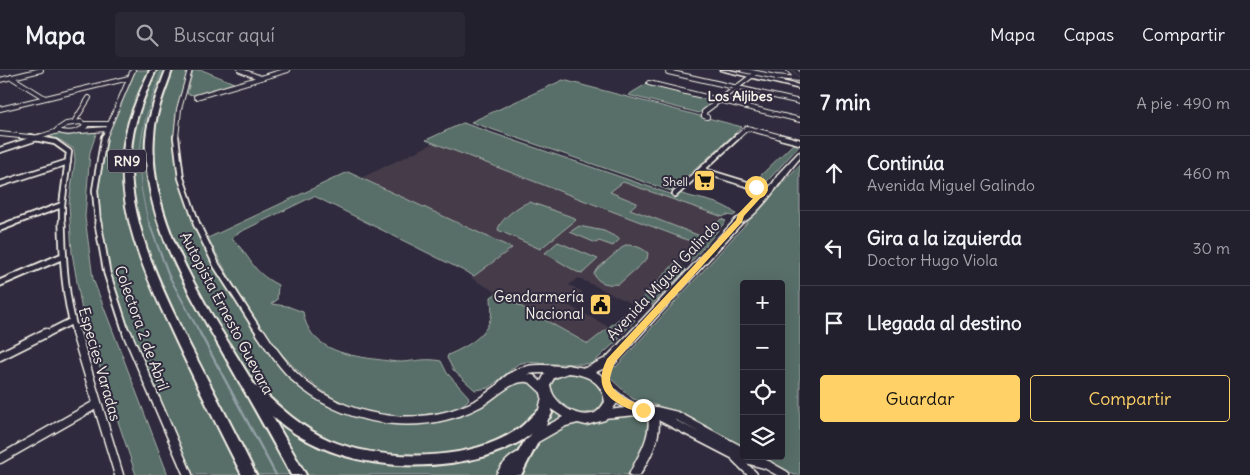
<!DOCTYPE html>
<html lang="es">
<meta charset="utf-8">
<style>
:root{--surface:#23202e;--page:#2b2836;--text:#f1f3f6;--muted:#a3a3aa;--line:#403e4a;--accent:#ffd166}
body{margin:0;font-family:Delius,sans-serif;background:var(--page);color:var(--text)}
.controls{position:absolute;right:15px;bottom:15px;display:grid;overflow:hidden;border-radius:5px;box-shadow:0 5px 20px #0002}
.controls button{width:45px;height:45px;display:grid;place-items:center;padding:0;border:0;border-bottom:1px solid var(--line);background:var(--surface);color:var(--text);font:25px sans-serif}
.stop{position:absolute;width:15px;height:15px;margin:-11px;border:4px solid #ffd166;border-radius:50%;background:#fff}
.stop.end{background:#ffd166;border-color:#fff;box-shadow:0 1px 5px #0008}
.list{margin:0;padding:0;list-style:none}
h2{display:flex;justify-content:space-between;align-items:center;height:65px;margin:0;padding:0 20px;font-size:21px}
h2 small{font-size:16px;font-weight:400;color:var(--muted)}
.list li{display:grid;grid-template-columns:32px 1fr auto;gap:15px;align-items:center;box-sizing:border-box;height:75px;padding:0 20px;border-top:1px solid var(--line)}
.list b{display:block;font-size:19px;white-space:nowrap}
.list p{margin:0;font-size:16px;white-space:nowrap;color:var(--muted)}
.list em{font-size:16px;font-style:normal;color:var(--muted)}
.actions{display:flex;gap:10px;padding:15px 20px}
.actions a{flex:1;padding:11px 0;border:1px solid var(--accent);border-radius:5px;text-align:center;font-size:18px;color:var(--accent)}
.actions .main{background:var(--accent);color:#111}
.icon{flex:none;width:28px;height:28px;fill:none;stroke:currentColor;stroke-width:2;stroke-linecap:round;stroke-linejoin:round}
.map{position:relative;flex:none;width:800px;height:405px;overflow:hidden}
header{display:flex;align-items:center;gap:30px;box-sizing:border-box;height:70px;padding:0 25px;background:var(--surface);border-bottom:1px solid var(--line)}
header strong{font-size:24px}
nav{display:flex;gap:28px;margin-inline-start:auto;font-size:18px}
.search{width:350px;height:45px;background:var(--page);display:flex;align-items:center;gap:12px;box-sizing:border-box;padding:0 18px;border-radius:5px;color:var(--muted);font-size:19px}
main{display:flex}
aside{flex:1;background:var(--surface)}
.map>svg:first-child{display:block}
.built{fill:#443b4a}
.green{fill:#586e68;stroke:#a6b0a8}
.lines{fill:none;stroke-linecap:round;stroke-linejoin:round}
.stream-far2{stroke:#909fa4;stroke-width:1}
.stream-far1{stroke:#909fa4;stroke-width:2}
.stream{stroke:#909fa4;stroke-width:2.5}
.minor-far3-casing{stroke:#f4f1e8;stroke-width:6}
.minor-far2-casing{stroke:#f4f1e8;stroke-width:8}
.minor-far1-casing{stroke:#f4f1e8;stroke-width:9}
.minor-casing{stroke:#f4f1e8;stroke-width:11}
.secondary-casing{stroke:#f4f1e8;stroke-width:3}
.primary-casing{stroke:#f4f1e8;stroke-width:3}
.motorway-casing{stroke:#f4f1e8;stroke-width:4}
.minor-far3{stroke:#2f2a3d;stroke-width:4}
.minor-far2{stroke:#2f2a3d;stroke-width:4.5}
.minor-far1{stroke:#2f2a3d;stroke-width:5.5}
.minor{stroke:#2f2a3d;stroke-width:8}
.secondary{fill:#2f2a3d;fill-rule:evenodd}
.primary{fill:#2f2a3d;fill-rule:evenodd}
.motorway{fill:#2f2a3d;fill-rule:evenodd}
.route{fill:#ffd166}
.labels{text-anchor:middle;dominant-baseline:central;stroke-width:4;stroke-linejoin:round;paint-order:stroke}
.far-poi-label{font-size:12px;fill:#f4f1e8;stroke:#2f2a3d;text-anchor:end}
.far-neighbourhood-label{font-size:14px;font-weight:bold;fill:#f4f1e8;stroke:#2f2a3d}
.shield{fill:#2f2a3d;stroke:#b9b5b5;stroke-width:1}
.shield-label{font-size:14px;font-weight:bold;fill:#f4f1e8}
.street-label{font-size:15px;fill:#f4f1e8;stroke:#2f2a3d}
.poi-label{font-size:15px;fill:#f4f1e8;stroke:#2f2a3d;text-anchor:end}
</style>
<header>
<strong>Mapa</strong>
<div class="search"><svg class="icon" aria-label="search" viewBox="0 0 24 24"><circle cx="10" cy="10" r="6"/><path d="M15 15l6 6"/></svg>Buscar aquí</div>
<nav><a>Mapa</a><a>Capas</a><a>Compartir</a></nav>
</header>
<main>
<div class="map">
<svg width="800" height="405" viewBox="0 0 800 405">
<rect width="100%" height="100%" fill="#2f2a3d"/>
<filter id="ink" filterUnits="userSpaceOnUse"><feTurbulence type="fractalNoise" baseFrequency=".02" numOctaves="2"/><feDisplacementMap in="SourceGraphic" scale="10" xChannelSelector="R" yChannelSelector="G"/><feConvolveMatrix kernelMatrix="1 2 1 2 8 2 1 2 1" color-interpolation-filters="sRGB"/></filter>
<g filter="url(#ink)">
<!-- built -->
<path class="built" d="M 434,73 L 696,174 L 635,235 L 578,208 L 569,215 L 583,222 L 566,234 L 609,257 L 588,274 L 471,208 L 512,178 L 361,108 Z
M 623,112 L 723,147 L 703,167 L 630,139 L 637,133 L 609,123 Z"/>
<!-- green -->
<path class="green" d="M 133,0 L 190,0 L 180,31 L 175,65 L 184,118 L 204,169 L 264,268 L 303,314 L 345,340 L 407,351 L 466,339 L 523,306 L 578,348 L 623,341 L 653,343 L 655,354 L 634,405 L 188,405 C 151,317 88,204 97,107 C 98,99 98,89 100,81 C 108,53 122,26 133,0 Z
M 193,0 L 202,0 L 234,13 L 195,25 L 187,24 Z
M 563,10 L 742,57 L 671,121 L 471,52 Z
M 648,13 L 717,31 L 699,43 L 628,25 Z
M 463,53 L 676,126 L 679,123 C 698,130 721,130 736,144 L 733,146 L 726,145 L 723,147 L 623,112 L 610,122 L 637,133 L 630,139 L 703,167 L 721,149 L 726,151 L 691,192 L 680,189 L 695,173 L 426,70 Z
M 97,61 L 90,82 L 85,147 L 93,209 L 168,405 L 136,405 L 83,247 L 72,183 L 69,134 L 75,90 L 74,79 L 60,70 L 48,67 L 56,64 Z
M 790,71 L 800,73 L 800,75 L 762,117 L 743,112 L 757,109 L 794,73 Z
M 800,94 L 800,405 L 794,405 L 760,386 L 781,386 L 781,214 L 744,214 L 744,377 L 680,342 L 633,329 L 610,308 L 614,296 L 616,297 Z
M 348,102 L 512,178 L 474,206 L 314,126 L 234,165 L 232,169 C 253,188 249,200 278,215 L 277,230 L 271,234 L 287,236 L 303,242 C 309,278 343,285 374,289 C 383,290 393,292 402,292 C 416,291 427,288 441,291 L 447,303 L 468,326 L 469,329 C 459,342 435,343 420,345 C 311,359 252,250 208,168 Z
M 530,132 L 572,147 L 576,150 L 540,179 L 498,160 C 499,150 520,134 530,132 Z
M 579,156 L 604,161 L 620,169 L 613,176 L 599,171 L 596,173 L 570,162 Z
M 558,172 L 598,189 L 583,203 L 577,202 L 545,183 Z
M 625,175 C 634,175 641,177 648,183 L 647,189 L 619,214 C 609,215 598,214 594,204 L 596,200 Z
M 677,191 L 686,200 L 652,235 L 640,230 Z
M 497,223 L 588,274 L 607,259 L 620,268 L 592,294 L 551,294 L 526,292 L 518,294 L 489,318 L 475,320 L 454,301 L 447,288 L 448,285 C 464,278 484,268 490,250 C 493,244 491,234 491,227 Z
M 625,244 L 635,250 L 623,263 L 609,257 Z
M 569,303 C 585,304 600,310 605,327 L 600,338 C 568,358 527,312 569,303 Z"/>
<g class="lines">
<!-- stream-far2 -->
<path class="stream-far2" d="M 149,154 C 132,91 139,60 162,0"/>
<!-- stream-far1 -->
<path class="stream-far1" d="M 149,153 L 169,206 L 201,265"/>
<!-- stream -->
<path class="stream" d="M 200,263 L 276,405"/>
<defs>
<path id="minor-far3" d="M 240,0 L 261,8
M 743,0 L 776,7 L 800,9
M 789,0 L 798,9
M 795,0 L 800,5
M 668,2 L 800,32
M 11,7 L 45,28
M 0,10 L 41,0
M 649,13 L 800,50
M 196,27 L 288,0
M 0,39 L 129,8
M 707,47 L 704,46 L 704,42 L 753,5
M 74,52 L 89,28
M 81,52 L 86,56 C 77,63 67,65 57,60 L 66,54 Z
M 85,54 L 109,54
M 80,61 L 107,59
M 0,64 L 39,68
M 36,68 L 58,61
M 104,68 L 133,0
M 176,68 L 179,39 L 190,0
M 736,68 L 747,58 L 785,68"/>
<path id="minor-far2" d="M 30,67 L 55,72 L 69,82 L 62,135 L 62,154
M 176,67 L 181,108 L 197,154
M 781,67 L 800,72
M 0,80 L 40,67
M 701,100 L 769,121
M 0,114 L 68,92
M 675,124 L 737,67
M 10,154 L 62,135
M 98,154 L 95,120 L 104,67"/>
<path id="minor-far1" d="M 62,153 C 63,190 65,229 76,265
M 98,153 L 107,203 L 127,265
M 196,153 L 217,196 L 261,265
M 0,158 L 13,153
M 0,213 L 63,186
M 44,265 L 72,251"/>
<path id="minor" d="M 76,263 L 119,405
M 127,263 L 188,405
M 261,263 C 273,282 287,302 305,316 C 354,354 424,362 479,333 C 495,324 513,302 532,309 L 544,320
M 0,286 L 46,263
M 501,316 C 518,297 536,298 560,300
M 656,341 L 677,346 L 744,382
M 653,343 L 738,387 L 768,395
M 751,386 L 785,405
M 736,388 L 753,405
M 0,389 L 97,334"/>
<path id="secondary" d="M 610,318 C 618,321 623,329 631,332 C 638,336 647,336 655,338 C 666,361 651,386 640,405 L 629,405 C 638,385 652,368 648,344 L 641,343 L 637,345 L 604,348 L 601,347 L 599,344 L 601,341 L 625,338 C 617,334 610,330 605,322 L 607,319 Z"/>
<path id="primary" d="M 720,0 L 729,0 L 800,15 L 800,19 Z
M 800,82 L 800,88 C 785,104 761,144 742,153 L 614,294 L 596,302 C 609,309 615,319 617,333 L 605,350 L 586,355 L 578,353 L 566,356 L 538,372 L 532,381 L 528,382 L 524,381 L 522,377 L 532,363 L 537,348 L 542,327 L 539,315 L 546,302 L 567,295 L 585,298 L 606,288 L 736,149 L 743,146 L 773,113 L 779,103 L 798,83 ZM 568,303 C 586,304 603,312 605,332 C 602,336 599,341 595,343 C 580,349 562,338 554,326 C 552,323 551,319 550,315 L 554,308 ZM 551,339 L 563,347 L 546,356 Z
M 519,382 L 523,383 L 525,387 L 510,405 L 496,405 C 500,397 510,385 519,382 Z"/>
<path id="motorway" d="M 150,0 L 156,0 C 144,26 132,54 131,83 C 128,145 154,202 180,256 C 205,306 232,355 256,405 L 242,405 C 220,362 199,319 178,275 C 150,214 118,152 123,83 C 125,54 138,26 150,0 Z
M 166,0 L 172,0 C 165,21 155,43 154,66 C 147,154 212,244 255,316 L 259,318 C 280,338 302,358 329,370 C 376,390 449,391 496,371 C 505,367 515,362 522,356 C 528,351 535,341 542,339 C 546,338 546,338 550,339 L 552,343 L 550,347 C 543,353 537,360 530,365 C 517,375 501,381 486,386 C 414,405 329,397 272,346 L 306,405 L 291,405 C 269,364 246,324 223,283 C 186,217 142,147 146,69 C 148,45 158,22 166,0 Z
M 530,368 L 535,370 L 537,374 L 521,405 L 506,405 L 525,370 Z"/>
</defs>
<!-- minor-far3 casing -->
<use href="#minor-far3" class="minor-far3-casing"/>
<!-- minor-far2 casing -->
<use href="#minor-far2" class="minor-far2-casing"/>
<!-- minor-far1 casing -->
<use href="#minor-far1" class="minor-far1-casing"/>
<!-- minor casing -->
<use href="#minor" class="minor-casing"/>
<!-- secondary casing -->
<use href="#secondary" class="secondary-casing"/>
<!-- primary casing -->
<use href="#primary" class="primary-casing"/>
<!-- motorway casing -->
<use href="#motorway" class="motorway-casing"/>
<!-- minor-far3 -->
<use href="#minor-far3" class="minor-far3"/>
<!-- minor-far2 -->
<use href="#minor-far2" class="minor-far2"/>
<!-- minor-far1 -->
<use href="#minor-far1" class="minor-far1"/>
<!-- minor -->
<use href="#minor" class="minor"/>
<!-- secondary -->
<use href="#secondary" class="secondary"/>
<!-- primary -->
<use href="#primary" class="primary"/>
<!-- motorway -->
<use href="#motorway" class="motorway"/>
</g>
</g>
<!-- route -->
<path class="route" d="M 756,115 L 768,120 L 744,146 L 742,152 L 615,292 C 613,297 611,303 610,308 C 610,325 635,333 647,337 L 649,340 L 643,344 C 615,335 590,322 607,289 L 736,150 L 738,144 L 760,121 L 754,119 Z"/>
<!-- icons -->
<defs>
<symbol id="supermarket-square" viewBox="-11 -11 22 22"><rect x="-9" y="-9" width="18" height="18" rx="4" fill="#ffd166" stroke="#2f2a3d"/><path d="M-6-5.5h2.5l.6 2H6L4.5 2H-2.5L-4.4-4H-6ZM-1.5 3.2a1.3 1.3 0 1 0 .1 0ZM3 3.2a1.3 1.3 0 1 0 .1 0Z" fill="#111"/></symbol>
<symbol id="civic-square" viewBox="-11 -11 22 22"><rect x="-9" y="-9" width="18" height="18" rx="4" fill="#ffd166" stroke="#2f2a3d"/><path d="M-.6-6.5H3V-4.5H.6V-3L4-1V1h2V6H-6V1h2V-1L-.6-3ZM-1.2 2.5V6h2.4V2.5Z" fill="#111"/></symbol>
</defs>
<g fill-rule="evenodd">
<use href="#supermarket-square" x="692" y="98" width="25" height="25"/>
<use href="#civic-square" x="588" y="222" width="25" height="25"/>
</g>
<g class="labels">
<!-- far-poi labels -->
<g class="far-poi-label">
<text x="688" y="111">Shell</text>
</g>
<!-- far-neighbourhood labels -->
<g class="far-neighbourhood-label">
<text x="740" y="26">Los Aljibes</text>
</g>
<!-- shield labels -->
<rect class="shield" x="108" y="79.5" width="38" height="23" rx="4"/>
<g class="shield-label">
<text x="127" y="91">RN9</text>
</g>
<!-- street labels -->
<g class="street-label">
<text transform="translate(663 210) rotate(-47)">Avenida Miguel Galindo</text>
<text transform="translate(227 243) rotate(62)">Autopista Ernesto Guevara</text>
<text transform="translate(142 258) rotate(70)">Colectora 2 de Abril</text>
<text transform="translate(100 294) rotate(74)">Especies Varadas</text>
</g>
<!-- poi labels -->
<g class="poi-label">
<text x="584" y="226">Gendarmería<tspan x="584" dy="17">Nacional</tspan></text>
</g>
</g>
</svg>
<div class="controls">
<button>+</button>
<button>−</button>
<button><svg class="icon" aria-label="locate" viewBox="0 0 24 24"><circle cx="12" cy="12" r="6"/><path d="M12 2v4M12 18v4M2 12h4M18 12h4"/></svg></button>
<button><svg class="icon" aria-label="layers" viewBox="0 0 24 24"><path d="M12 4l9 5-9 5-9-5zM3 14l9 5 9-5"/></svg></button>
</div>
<div class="stop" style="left:756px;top:117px"></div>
<div class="stop end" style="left:643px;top:340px"></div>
</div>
<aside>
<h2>7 min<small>A pie · 490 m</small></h2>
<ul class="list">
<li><svg class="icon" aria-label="ahead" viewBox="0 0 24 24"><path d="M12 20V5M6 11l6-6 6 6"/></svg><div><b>Continúa</b><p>Avenida Miguel Galindo</p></div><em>460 m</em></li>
<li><svg class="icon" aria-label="left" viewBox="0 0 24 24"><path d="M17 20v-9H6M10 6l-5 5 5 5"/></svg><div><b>Gira a la izquierda</b><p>Doctor Hugo Viola</p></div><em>30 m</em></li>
<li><svg class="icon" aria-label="arrive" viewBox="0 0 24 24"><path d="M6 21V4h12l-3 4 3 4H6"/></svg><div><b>Llegada al destino</b></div></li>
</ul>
<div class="actions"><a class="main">Guardar</a><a>Compartir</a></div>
</aside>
</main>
